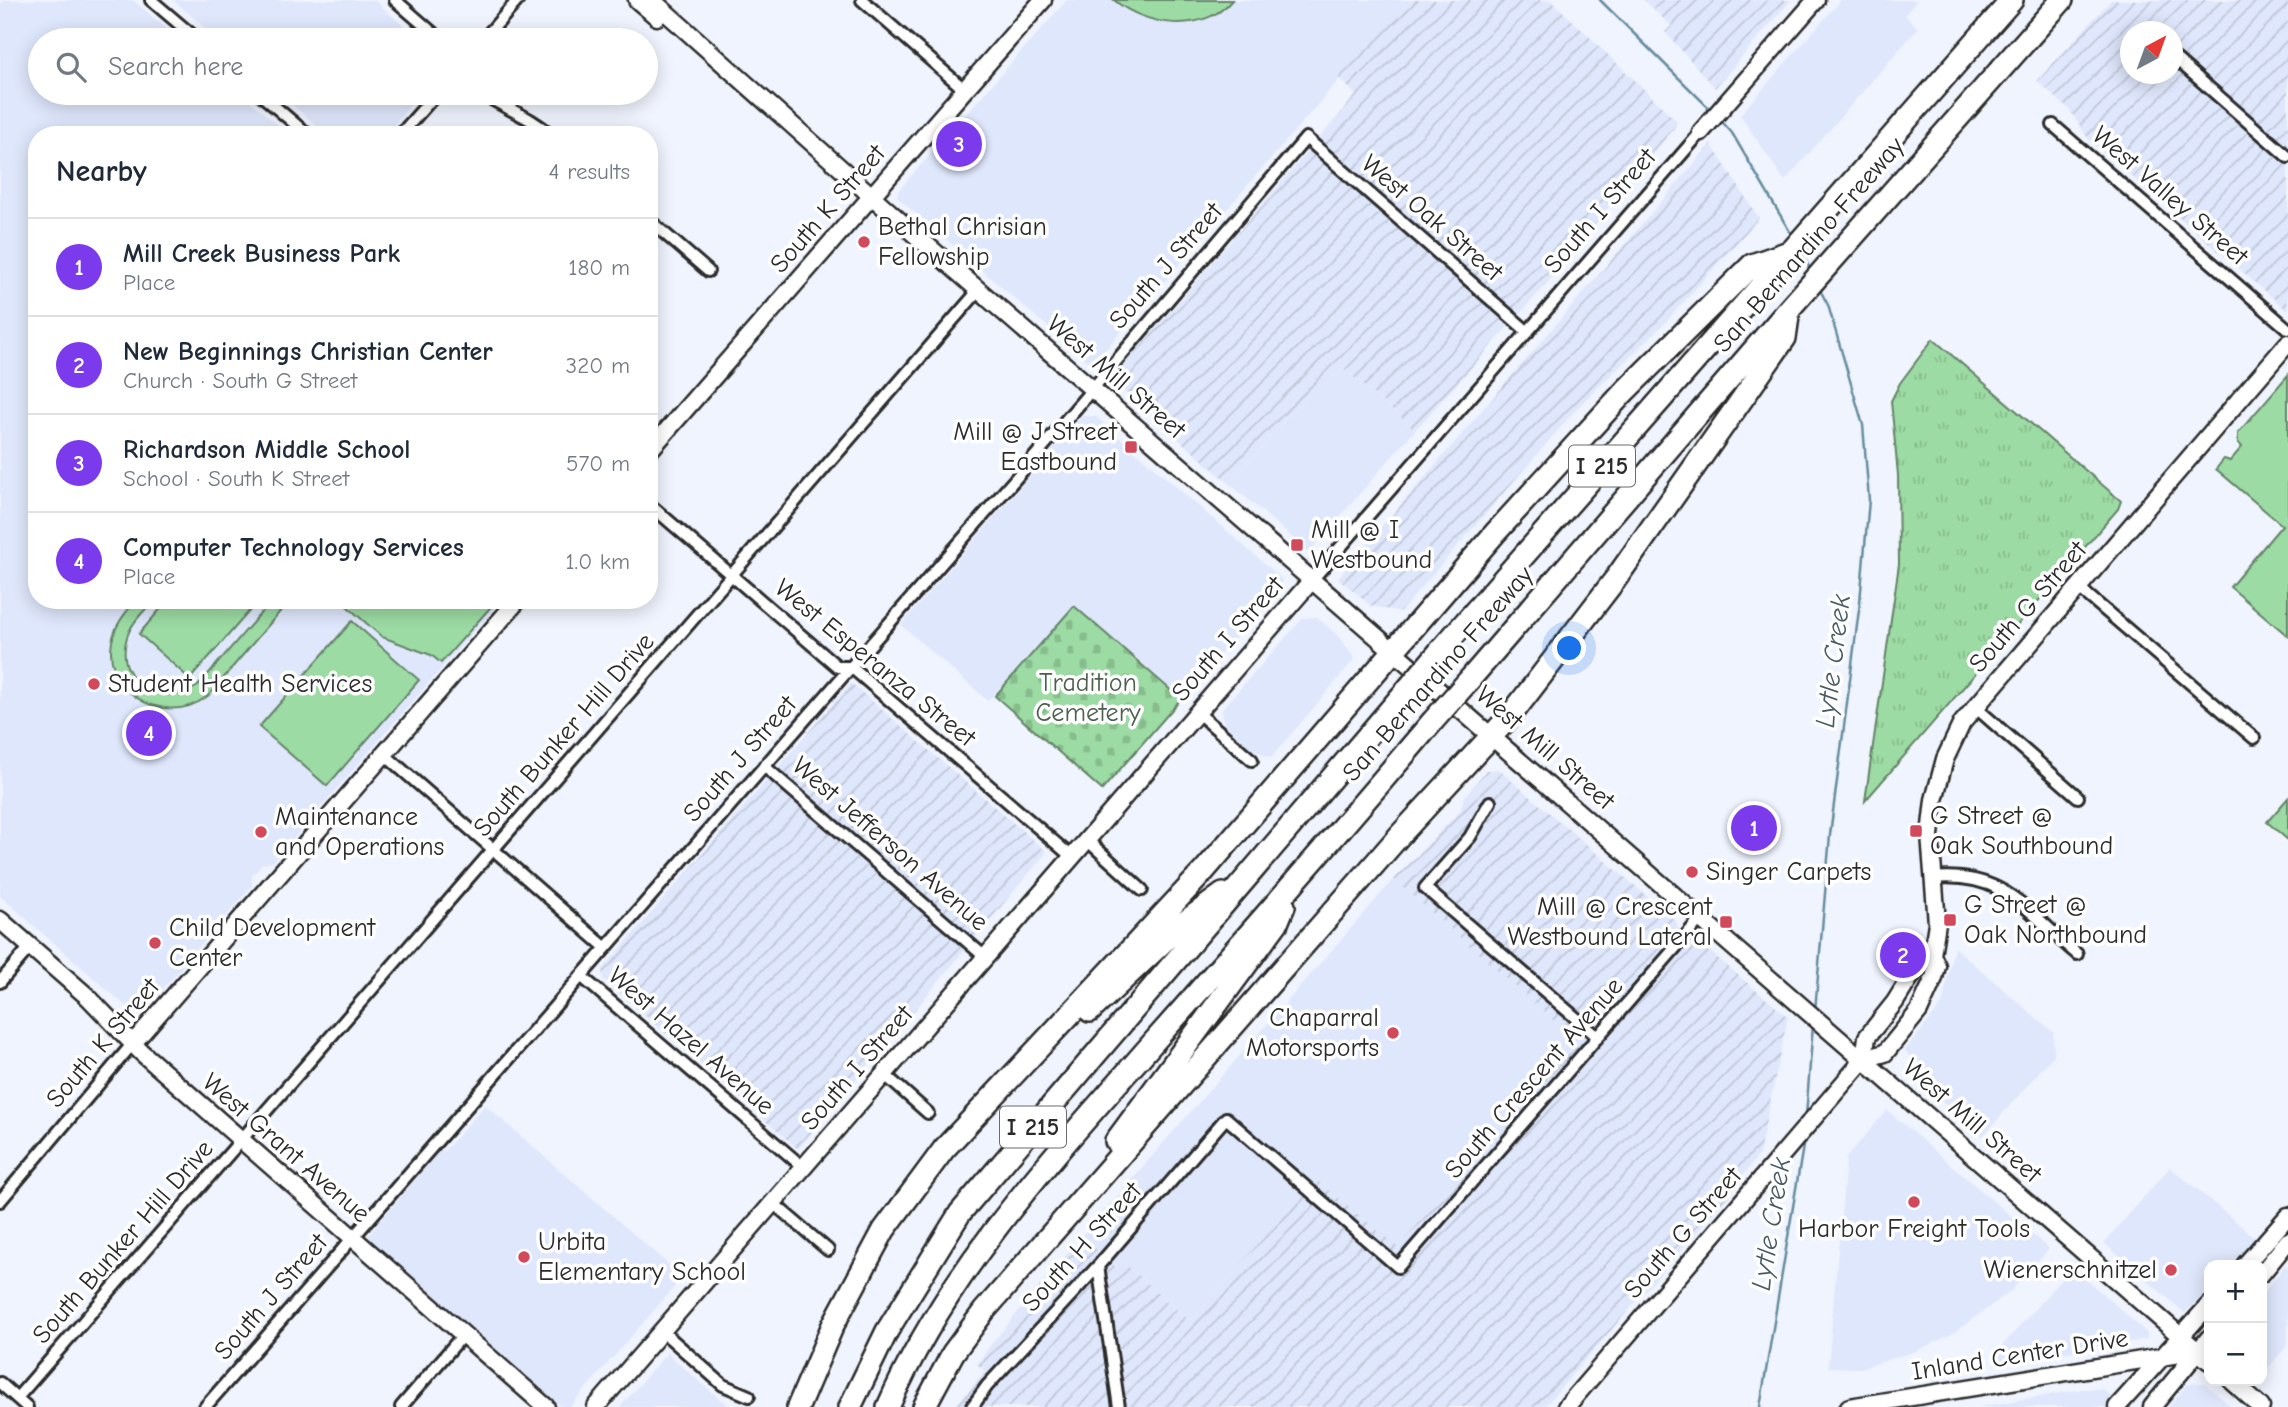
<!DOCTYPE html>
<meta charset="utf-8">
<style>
:root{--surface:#fff;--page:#f6f6f7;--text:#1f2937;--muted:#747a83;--line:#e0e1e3;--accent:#7c3aed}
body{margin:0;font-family:"Comic Neue",sans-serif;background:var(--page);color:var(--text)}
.controls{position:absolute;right:21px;bottom:21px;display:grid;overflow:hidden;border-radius:14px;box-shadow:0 4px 18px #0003}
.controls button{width:63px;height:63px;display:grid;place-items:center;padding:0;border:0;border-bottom:2px solid var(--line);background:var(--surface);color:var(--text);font:35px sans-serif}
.compass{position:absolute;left:2120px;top:21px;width:63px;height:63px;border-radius:50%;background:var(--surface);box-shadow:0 4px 18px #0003;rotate:41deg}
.you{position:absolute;left:1570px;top:649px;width:24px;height:24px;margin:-18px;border:5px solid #fff;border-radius:50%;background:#1a73e8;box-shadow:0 0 0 10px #1a73e833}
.badge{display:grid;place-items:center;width:46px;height:46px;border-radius:50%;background:var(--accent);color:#fff;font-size:23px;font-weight:700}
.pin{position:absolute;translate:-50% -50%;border:4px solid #fff;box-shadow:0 2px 7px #0006}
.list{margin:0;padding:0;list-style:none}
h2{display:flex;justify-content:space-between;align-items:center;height:91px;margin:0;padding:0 28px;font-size:30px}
h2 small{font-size:23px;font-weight:400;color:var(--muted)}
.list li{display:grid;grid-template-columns:46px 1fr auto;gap:21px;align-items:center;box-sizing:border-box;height:98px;padding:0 28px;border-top:2px solid var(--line)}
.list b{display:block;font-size:26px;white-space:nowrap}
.list p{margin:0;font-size:23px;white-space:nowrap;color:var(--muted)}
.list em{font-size:23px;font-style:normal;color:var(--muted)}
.icon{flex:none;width:38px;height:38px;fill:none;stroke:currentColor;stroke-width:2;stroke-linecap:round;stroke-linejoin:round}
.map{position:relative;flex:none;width:2288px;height:1407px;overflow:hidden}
.search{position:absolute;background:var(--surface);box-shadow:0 4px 18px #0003;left:28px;top:28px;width:630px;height:77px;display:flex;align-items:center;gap:18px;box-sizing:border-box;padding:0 24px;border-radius:38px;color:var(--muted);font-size:26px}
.panel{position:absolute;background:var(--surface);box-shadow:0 4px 18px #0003;left:28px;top:126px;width:630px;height:483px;border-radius:28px}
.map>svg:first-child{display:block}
.built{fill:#dfe7fc}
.industrial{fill:url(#industrial-furrows);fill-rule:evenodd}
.grass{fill:url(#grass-tufts);stroke:#648367;stroke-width:2}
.cemetery{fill:url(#cemetery-stones);stroke:#648367;stroke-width:2}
.park{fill:#9cdba3;stroke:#648367;stroke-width:2}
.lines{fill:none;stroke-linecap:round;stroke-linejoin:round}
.stream{stroke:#658c9f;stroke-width:2.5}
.street-casing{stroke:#2b2b2b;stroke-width:16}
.secondary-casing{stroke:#2b2b2b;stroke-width:21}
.highway-casing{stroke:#2b2b2b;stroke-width:26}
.street{stroke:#fff;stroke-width:10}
.secondary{stroke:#fff;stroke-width:16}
.highway{stroke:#fff;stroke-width:21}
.highway-bridge-casing{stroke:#2b2b2b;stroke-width:26;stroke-linecap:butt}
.highway-bridge{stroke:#fff;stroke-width:21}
.poi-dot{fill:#d1495b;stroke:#fff;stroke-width:2.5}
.labels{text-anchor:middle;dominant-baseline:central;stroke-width:7;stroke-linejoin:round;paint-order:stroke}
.shield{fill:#fff;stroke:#6b6b6b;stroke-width:2}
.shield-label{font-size:24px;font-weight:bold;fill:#2b2b2b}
.street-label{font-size:26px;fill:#2b2b2b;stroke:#fff}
.poi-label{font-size:26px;fill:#2b2b2b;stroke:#fff;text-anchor:start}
.park-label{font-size:26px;fill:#4d604f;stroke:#fff}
.water-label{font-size:28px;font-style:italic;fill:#485b65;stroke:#fff}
</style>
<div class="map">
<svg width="2288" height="1407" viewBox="0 0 2288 1407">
<defs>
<pattern id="industrial-furrows" width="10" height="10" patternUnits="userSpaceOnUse" patternTransform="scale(1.75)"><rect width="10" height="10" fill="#dfe7fc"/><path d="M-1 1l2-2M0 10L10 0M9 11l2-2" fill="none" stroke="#c0c6d8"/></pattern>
<pattern id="grass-tufts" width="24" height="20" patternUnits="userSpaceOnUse" patternTransform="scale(1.75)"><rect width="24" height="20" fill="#9cdba3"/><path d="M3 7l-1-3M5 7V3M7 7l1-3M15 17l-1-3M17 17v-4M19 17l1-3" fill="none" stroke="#87bc8c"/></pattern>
<pattern id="cemetery-stones" width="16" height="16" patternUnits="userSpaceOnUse" patternTransform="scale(1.75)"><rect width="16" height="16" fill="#9cdba3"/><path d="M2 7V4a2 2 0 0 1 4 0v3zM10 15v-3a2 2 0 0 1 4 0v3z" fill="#87bc8c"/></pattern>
</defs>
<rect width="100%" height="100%" fill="#f0f4fe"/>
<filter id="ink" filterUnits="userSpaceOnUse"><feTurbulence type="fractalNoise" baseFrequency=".0143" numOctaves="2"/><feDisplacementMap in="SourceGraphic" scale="14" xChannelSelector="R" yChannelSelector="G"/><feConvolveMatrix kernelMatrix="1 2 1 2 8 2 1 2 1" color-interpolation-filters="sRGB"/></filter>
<g filter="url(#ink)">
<!-- built -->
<path class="built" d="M 4,0 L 133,0 L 180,40 L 40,40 L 40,93 L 241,93 L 289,135 L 37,135 L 37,600 L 501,600 L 273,862 L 262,864 L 252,876 L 252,886 L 141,1014 L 135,1014 L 0,896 L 0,5 Z
M 173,0 L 374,0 L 420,40 L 219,40 Z
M 1067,0 L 1408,0 L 1092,365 L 897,197 L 898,191 Z
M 1841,0 L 1917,0 L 1905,15 L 1918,28 L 1785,181 L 1740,115 Z
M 279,93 L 421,93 L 385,135 L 327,135 Z
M 1336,362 L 1415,430 L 1309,552 L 1230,484 Z
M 1082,416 L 1095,416 L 1281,578 L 1282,584 L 1181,699 L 1074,606 L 988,701 L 901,625 Z
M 1317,617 L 1339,637 L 1355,659 L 1271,758 L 1252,749 L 1224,723 L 1222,709 L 1303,618 Z
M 1394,879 L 1578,1041 L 1398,1248 L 1315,1180 L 1190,1321 L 1123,1262 L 1118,1268 L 1082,1236 Z
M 1954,947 L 2053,1032 L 2054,1055 L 1983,1136 L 1907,1071 L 1911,1059 L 1905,1050 L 1942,1005 Z
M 485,1105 L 683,1277 L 570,1407 L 562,1407 L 366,1238 L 441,1149 L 444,1151 Z
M 1887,1110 L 2049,1249 L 2010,1292 L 1952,1334 L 1916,1351 L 1862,1368 L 1828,1367 L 1846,1158 Z
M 2170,1167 L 2257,1239 L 2231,1265 L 2209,1265 L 2209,1289 L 2185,1313 L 2104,1243 Z
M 2285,1265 L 2288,1267 L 2288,1345 L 2262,1375 L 2262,1295 Z
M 2072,1267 L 2147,1333 L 2147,1339 L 1996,1364 L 1994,1355 Z
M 667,1353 L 729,1407 L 620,1407 Z
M 2204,1383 L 2232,1407 L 2168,1407 L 2188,1384 Z
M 2083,1389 L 2103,1389 L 2113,1398 L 2105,1407 L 1979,1407 Z"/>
<!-- industrial -->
<path class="industrial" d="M 1406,0 L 1551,0 L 1677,121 L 1675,127 L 1544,287 L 1415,430 L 1336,362 L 1230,484 L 1113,382 L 1117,374 L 1356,95 L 1338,77 Z
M 1644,0 L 1791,0 L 1715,88 L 1665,32 L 1671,26 Z
M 2111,0 L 2288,0 L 2288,311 L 2089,140 L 2069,109 L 2037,81 ZM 2130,32 L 2172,32 L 2172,74 L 2130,74 Z
M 1711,144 L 1759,218 L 1665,323 L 1581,404 L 1400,612 L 1371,606 L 1338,578 Z
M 851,683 L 1047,852 L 798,1149 L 603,979 L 602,970 Z
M 1498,769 L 1676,921 L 1679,931 L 1701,944 L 1788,1017 L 1759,1154 L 1729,1195 L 1544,1407 L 955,1407 L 985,1371 L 977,1364 L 992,1343 L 1082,1236 L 1117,1268 L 1123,1262 L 1190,1321 L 1315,1179 L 1398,1247 L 1578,1042 L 1394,879 L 1460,811 L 1464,798 L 1486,770 Z"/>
<!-- grass -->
<path class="grass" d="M 1933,339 L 2121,501 L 2118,509 L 1865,801 L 1899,564 L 1898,475 L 1891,401 L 1900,383 Z"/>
<!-- cemetery -->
<path class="cemetery" d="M 1074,606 L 1181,699 L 1102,790 L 995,696 Z"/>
<!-- park -->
<path class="park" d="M 1114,0 L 1232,0 C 1203,35 1145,26 1114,0 Z
M 2288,375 L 2288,636 L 2230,587 L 2282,525 L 2216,469 L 2224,459 L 2230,461 L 2242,447 L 2238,442 L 2238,433 Z
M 136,600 L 154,600 C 143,612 129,625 126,641 C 116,684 164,708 198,686 L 272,600 L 290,600 C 270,623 250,647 230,670 C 223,678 215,692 205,698 C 162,729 94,687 115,631 C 119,619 128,610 136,600 Z
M 168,600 L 259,600 L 190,679 L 139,634 Z
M 340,600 L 497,600 L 441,663 L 431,655 L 382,637 Z
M 352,621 L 419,680 L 327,786 L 259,727 Z
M 2288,798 L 2288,840 L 2267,822 Z"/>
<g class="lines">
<!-- stream -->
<path class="stream" d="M 1600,0 L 1712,111
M 1719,118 L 1732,133 L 1793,237
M 1801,252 L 1811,271
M 1815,1011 L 1830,835 L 1860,602 L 1869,500 L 1863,425 L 1828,305 L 1820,290
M 1806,1116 L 1813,1025
M 1760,1407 L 1804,1140"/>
<defs>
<path id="street" d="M 151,0 L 198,40
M 395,0 L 441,40
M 862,0 L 965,90
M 483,40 L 518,0
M 2176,59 L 2288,157
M 259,93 L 308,135
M 482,93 C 505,109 530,116 551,135
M 2053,125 L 2288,329
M 400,135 L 437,93
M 649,220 L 708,271
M 649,504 L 838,667 L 851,667 L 1072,857
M 1312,580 L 1701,132
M 2078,587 L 2254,738
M 1974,706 L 2078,797
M 1197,712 L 1252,760
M 384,754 L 606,948
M 764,766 L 985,957
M 1490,802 L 1470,837 L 1425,888 L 1598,1037
M 1087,840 L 1142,890
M 1932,878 C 2005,871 2026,911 2077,954
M 581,976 L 804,1168
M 0,982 L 30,947
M 884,1074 L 928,1113
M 0,1201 L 134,1042
M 773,1203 L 828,1250
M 1098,1266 L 1119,1407
M 662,1331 L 723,1385 L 749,1396
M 0,1383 L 27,1407
M 17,1398 L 979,290
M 205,1407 L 1037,454 L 1306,138 L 1528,332
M 401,1407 L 463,1335
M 972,1407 L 987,1386 L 1098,1266 L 1226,1118 L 1398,1267 L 1702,917"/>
<path id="secondary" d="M 637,0 L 657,17
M 652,0 L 921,240 L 2209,1361
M 1701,132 L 1816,0
M 649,451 L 1043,0
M 0,920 L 88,997 L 141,1052 L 546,1407
M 134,1042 L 518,600
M 1864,1059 L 1885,1053 L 1919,1011 L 1934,978 L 1937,966 L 1932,955 L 1937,923 L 1930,835 L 1934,800 L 1945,759 L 1962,723 L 2288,343
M 2245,1265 L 2288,1216
M 2262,1273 L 2288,1241
M 2232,1381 L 2261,1407
M 596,1407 L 1312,580
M 1566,1407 L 1864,1059 L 1867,1037 L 1895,1002 L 1921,960 L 1932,955
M 1849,1407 L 2198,1351
M 2117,1407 L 2209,1305
M 2152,1407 L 2209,1338"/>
<path id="highway" d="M 1440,651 L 2012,0
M 1470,679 L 1789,309 L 2062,0
M 1090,1011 L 1182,924 L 1223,894
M 1116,1141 L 1277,923 L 1284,906
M 798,1407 L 833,1325 L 884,1230 L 944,1149 L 1203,872 L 1496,532 L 1625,391 L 1752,265 L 1789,252
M 850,1407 L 887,1331 L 960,1213 L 1400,698
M 888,1407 C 949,1268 1053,1157 1151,1045 C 1246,938 1340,831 1432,722
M 924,1407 L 953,1353 L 984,1311 L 1400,835 L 1511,715 L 1617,577 L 1785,338 L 1789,309"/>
</defs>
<!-- street casing -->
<use href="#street" class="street-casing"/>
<!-- secondary casing -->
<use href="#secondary" class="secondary-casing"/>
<!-- highway casing -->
<use href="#highway" class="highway-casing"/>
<!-- street -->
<use href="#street" class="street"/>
<!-- secondary -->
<use href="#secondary" class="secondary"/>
<!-- highway -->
<use href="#highway" class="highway"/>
<defs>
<path id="highway-bridge" d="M 1400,698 L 1440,651
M 1432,722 L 1470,679"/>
</defs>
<!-- highway-bridge casing -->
<use href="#highway-bridge" class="highway-bridge-casing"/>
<!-- highway-bridge -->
<use href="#highway-bridge" class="highway-bridge"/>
</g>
</g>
<!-- markers -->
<g class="poi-dot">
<circle cx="864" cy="242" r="7"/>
<rect x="1124" y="440" width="14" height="14" rx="3.5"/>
<rect x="1290" y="538" width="14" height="14" rx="3.5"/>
<circle cx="94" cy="684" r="7"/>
<rect x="1909" y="824" width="14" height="14" rx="3.5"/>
<circle cx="261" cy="832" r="7"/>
<circle cx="1692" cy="872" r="7"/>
<rect x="1943" y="913" width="14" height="14" rx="3.5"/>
<rect x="1719" y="915" width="14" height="14" rx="3.5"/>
<circle cx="155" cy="943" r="7"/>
<circle cx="1393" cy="1033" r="7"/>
<circle cx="1914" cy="1202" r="7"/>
<circle cx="524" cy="1257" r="7"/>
<circle cx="2171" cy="1270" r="7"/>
</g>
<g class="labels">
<!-- shield labels -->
<g class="shield">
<rect x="1569" y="445.5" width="66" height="41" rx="5"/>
<rect x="1000" y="1106.5" width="66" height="41" rx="5"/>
</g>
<g class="shield-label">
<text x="1602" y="466">I 215</text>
<text x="1033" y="1127">I 215</text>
</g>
<!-- street labels -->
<g class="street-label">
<text transform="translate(2170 196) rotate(41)">West Valley Street</text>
<text transform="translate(828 209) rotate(-49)">South K Street</text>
<text transform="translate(1600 211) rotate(-49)">South I Street</text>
<text transform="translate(1432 218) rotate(41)">West Oak Street</text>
<text transform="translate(1809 245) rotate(-49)">San Bernardino Freeway</text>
<text transform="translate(1166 266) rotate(-49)">South J Street</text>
<text transform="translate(1116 377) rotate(41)">West Mill Street</text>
<text transform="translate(2028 607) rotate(-49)">South G Street</text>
<text transform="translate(1228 639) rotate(-49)">South I Street</text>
<text transform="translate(875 663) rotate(39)">West Esperanza Street</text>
<text transform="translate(1438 674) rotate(-49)">San Bernardino Freeway</text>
<text transform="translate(564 735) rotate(-49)">South Bunker Hill Drive</text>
<text transform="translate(1545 748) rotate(41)">West Mill Street</text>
<text transform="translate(740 759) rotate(-49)">South J Street</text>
<text transform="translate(890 844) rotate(41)">West Jefferson Avenue</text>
<text transform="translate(691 1041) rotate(41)">West Hazel Avenue</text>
<text transform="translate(103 1043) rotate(-50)">South K Street</text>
<text transform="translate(857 1068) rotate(-49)">South I Street</text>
<text transform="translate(1534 1078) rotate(-49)">South Crescent Avenue</text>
<text transform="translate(1972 1121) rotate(41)">West Mill Street</text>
<text transform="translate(286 1148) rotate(41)">West Grant Avenue</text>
<text transform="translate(1683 1233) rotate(-49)">South G Street</text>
<text transform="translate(123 1242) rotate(-49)">South Bunker Hill Drive</text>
<text transform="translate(1082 1247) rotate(-48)">South H Street</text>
<text transform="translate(271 1297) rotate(-49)">South J Street</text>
<text transform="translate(2020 1355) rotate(-9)">Inland Center Drive</text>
</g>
<!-- poi labels -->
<g class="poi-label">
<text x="878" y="227">Bethal Chrisian<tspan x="878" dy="30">Fellowship</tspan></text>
<text x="1117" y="432" text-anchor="end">Mill @ J Street<tspan x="1117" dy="30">Eastbound</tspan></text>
<text x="1311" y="530">Mill @ I<tspan x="1311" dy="30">Westbound</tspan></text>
<text x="108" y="684">Student Health Services</text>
<text x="1930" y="816">G Street @<tspan x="1930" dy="30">Oak Southbound</tspan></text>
<text x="275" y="817">Maintenance<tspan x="275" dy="30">and Operations</tspan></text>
<text x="1706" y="872">Singer Carpets</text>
<text x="1964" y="905">G Street @<tspan x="1964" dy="30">Oak Northbound</tspan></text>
<text x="1712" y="907" text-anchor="end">Mill @ Crescent<tspan x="1712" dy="30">Westbound Lateral</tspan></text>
<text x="169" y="928">Child Development<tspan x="169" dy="30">Center</tspan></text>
<text x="1379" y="1018" text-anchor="end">Chaparral<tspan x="1379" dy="30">Motorsports</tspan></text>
<text x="1914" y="1229" text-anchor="middle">Harbor Freight Tools</text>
<text x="538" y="1242">Urbita<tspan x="538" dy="30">Elementary School</tspan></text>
<text x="2157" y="1270" text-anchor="end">Wienerschnitzel</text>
</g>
<!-- park labels -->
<g class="park-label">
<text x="1088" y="683">Tradition<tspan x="1088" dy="30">Cemetery</tspan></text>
</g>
<!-- water labels -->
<g class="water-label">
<text transform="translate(1833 661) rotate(-83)">Lytle Creek</text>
<text transform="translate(1771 1224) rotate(-81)">Lytle Creek</text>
</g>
</g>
</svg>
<div class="controls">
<button>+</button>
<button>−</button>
</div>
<svg class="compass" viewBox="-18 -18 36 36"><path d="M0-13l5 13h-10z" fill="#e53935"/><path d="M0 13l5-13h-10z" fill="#747a83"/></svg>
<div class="you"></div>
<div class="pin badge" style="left:1754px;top:828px">1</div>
<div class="pin badge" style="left:1903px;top:955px">2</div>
<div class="pin badge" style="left:959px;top:144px">3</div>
<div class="pin badge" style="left:149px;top:733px">4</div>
<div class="search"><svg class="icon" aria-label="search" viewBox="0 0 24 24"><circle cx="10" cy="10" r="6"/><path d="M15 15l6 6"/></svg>Search here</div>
<section class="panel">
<h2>Nearby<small>4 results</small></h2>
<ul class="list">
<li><span class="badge">1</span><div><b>Mill Creek Business Park</b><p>Place</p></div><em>180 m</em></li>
<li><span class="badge">2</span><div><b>New Beginnings Christian Center</b><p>Church · South G Street</p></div><em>320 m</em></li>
<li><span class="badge">3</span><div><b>Richardson Middle School</b><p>School · South K Street</p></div><em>570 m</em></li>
<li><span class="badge">4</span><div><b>Computer Technology Services</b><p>Place</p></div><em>1.0 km</em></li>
</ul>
</section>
</div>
